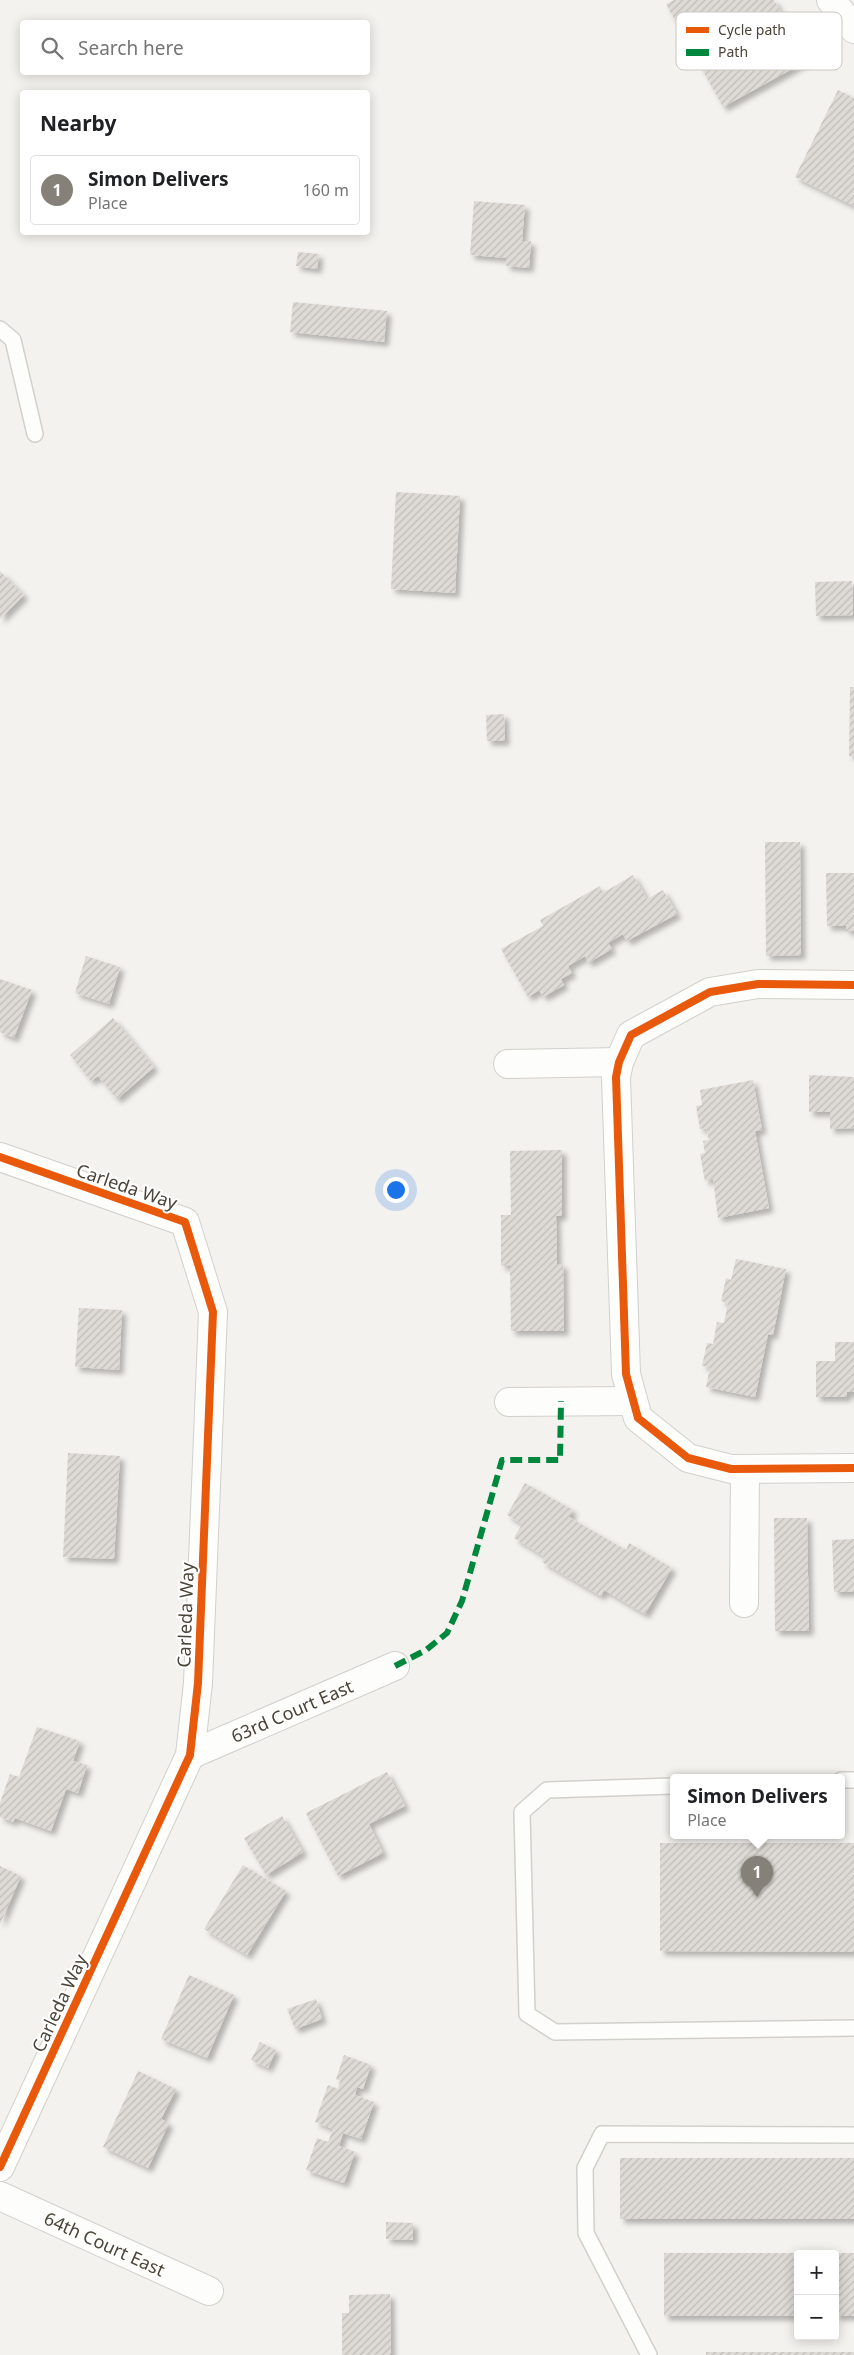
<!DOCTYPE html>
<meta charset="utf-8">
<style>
:root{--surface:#fff;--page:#f6f6f6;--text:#202124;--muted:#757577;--line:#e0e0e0;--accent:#868178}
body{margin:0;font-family:"Noto Sans",sans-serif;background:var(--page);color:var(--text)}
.controls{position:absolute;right:15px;bottom:15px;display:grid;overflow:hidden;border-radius:5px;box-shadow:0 2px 12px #0003}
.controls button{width:45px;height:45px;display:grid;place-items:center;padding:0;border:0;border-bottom:1px solid var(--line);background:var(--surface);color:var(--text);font:25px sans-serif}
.you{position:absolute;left:395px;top:1189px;width:18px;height:18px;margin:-12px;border:4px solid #fff;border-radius:50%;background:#1a73e8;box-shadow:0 0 0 8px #1a73e833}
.badge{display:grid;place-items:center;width:32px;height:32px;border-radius:50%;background:var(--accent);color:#fff;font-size:16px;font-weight:700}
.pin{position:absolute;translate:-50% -41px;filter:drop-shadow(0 1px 2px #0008)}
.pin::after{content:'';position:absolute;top:26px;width:18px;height:15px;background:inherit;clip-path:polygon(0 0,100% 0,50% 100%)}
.popup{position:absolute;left:670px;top:1774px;width:175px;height:65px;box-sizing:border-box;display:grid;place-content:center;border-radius:5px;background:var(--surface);filter:drop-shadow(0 1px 4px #0005);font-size:16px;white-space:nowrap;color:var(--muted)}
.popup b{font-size:19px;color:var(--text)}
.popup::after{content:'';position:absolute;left:50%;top:100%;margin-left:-10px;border:10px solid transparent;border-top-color:var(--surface)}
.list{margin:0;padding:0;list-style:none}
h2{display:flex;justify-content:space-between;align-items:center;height:65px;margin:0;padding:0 20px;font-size:21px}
h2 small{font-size:16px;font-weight:400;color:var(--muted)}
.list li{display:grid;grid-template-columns:32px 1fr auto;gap:15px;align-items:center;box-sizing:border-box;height:70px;margin:0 10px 10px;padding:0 10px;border:1px solid var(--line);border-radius:5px}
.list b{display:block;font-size:19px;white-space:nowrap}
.list p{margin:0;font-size:16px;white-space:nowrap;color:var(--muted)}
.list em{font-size:16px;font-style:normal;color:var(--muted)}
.icon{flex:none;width:28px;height:28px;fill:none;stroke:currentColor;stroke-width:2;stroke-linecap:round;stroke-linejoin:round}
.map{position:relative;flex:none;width:854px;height:2355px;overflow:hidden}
.search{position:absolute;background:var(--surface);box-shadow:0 2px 12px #0003;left:20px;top:20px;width:350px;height:55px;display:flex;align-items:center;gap:12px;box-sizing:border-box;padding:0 18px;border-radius:5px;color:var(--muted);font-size:19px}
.panel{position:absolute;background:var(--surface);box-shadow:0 2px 12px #0003;left:20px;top:90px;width:350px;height:145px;border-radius:5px}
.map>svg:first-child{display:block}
.building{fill:url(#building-hatch);filter:url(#shadow)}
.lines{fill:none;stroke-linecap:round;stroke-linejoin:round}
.lane-casing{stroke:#d2d0cb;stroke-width:18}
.street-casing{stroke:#d2d0cb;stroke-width:30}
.lane{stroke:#fdfdfc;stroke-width:15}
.street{stroke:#fdfdfc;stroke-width:28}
.quiet{stroke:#00873e;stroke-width:6;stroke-dasharray:12 6;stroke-linecap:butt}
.cycleway-casing{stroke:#fff;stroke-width:11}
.cycleway{stroke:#e8590c;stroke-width:8}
.labels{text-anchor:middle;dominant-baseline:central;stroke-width:4;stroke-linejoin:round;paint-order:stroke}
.street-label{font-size:18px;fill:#4b4439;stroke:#fff}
.key{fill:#fff;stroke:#c9c7c4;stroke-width:1}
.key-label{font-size:14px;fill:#4b4439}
</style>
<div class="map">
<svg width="854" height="2355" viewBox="0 0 854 2355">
<defs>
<pattern id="building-hatch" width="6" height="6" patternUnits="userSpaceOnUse" patternTransform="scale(1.25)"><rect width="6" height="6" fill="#dedbd6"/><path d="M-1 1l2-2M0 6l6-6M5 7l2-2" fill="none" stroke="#c0bdb8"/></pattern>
<filter id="shadow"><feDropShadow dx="4.5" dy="4.5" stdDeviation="2.5" flood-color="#0004"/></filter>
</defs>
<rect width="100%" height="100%" fill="#f4f2ee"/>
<!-- building -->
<path class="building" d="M 674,0 L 774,0 L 808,60 L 723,107 L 666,4 Z
M 838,90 L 854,98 L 854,206 L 795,177 Z
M 474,201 L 525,205 L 522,241 L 531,241 L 529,268 L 506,266 L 506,258 L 470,255 Z
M 298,252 L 319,254 L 317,269 L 296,266 Z
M 293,302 L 387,311 L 384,342 L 290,332 Z
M 396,492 L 460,496 L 455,593 L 391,589 Z
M 0,571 L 24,595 L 0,619 Z
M 852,581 L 853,615 L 816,616 L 815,582 Z
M 850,687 L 854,687 L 854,756 L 849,756 Z
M 504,714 L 505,741 L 487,741 L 486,715 Z
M 765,842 L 800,842 L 801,955 L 766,956 Z
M 826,873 L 854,873 L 854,931 L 846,931 L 846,926 L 827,926 Z
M 633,875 L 647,899 L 663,890 L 677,914 L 627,941 L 623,934 L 608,943 L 612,949 L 588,963 L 585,956 L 568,966 L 572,973 L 561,979 L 564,985 L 543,997 L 539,990 L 528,997 L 501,949 L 543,926 L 540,920 L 600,886 L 603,893 Z
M 86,956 L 120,967 L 109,1004 L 75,993 Z
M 0,979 L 32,990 L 14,1038 L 0,1032 Z
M 113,1018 L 154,1067 L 117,1099 L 98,1076 L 91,1081 L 70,1055 Z
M 809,1075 L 854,1077 L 854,1128 L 830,1129 L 830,1112 L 809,1112 Z
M 753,1080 L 762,1130 L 755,1131 L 769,1208 L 718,1218 L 713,1179 L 705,1181 L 700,1154 L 705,1153 L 703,1141 L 709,1140 L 706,1128 L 700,1129 L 696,1106 L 702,1105 L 700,1090 Z
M 562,1150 L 562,1216 L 556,1216 L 557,1264 L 563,1264 L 564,1331 L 511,1331 L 510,1265 L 501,1266 L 501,1215 L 511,1215 L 510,1151 Z
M 736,1259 L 786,1269 L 773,1335 L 768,1334 L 755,1397 L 706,1387 L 710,1367 L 702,1366 L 707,1343 L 713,1344 L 717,1322 L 724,1323 L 728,1303 L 721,1301 L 726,1278 L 731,1280 Z
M 79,1308 L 122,1310 L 119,1370 L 75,1367 Z
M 835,1342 L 854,1342 L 854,1392 L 847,1392 L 847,1397 L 816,1397 L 816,1361 L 835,1361 Z
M 68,1453 L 120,1456 L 114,1559 L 63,1557 Z
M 525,1483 L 573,1510 L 569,1517 L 626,1550 L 629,1543 L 672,1568 L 645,1614 L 604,1590 L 601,1596 L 542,1562 L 545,1557 L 514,1538 L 522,1524 L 507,1515 Z
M 774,1518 L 807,1518 L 809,1631 L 775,1631 Z
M 854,1539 L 854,1592 L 834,1592 L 832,1540 Z
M 37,1727 L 80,1741 L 73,1761 L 87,1765 L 78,1793 L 66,1789 L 51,1831 L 15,1818 L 13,1822 L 0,1817 L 0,1803 L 10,1774 L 19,1777 Z
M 387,1772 L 405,1806 L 369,1824 L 383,1853 L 338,1876 L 306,1813 Z
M 282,1816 L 303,1852 L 266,1875 L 244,1838 Z
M 660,1843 L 854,1843 L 854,1952 L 660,1951 Z
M 243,1865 L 286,1891 L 247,1955 L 204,1929 Z
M 0,1866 L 21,1876 L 0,1924 Z
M 189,1975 L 234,1995 L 207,2058 L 161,2039 Z
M 316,1999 L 322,2019 L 295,2029 L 287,2009 Z
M 260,2042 L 276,2050 L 268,2068 L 251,2060 Z
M 344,2055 L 371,2065 L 363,2089 L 357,2087 L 355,2095 L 374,2102 L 361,2139 L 343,2133 L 339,2146 L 355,2152 L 344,2183 L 306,2170 L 317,2138 L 328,2142 L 333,2129 L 315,2122 L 328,2085 L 338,2089 L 340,2081 L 336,2079 Z
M 138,2071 L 176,2089 L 161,2119 L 169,2123 L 148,2168 L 103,2147 Z
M 620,2158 L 854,2158 L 854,2219 L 620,2219 Z
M 386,2222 L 413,2223 L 413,2240 L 386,2239 Z
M 664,2253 L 798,2253 L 798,2316 L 664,2316 Z
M 835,2253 L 854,2253 L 854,2316 L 835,2316 Z
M 390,2294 L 391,2355 L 342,2355 L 342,2313 L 349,2313 L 349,2295 Z
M 706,2352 L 854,2352 L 854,2355 L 706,2355 Z"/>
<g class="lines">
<defs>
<path id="lane" d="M 0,329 L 13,340 L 35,434
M 841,1780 L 854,1780
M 673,1786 L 547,1790 L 522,1812 L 527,2014 L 555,2032 L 854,2028
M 649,2355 L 586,2233 L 585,2168 L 602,2134 L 854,2135"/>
<g id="street">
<path d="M 831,0 L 854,29"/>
<path d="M 854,985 L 758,984 L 710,992 L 631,1035 L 619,1062 L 616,1077 L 626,1374 L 638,1418 L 688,1458 L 731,1469 L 854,1468"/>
<path d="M 508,1064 L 619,1062"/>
<path d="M 0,1157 L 185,1222 L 213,1312 L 198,1683 L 190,1755 L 0,2167"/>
<path d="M 509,1402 L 633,1401"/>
<path d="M 744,1603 L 745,1469"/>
<path id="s1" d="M 190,1755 L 395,1666"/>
<path id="s2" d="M 0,2196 L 209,2291"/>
</g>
</defs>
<!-- lane casing -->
<use href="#lane" class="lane-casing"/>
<!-- street casing -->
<use href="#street" class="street-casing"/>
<!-- lane -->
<use href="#lane" class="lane"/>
<!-- street -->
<use href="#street" class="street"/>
<!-- quiet -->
<path class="quiet" d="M 395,1666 L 426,1650 L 447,1633 L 462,1601 L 502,1460 L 560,1460 L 561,1401"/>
<defs>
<path id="cycleway" d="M 854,985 L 758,984 L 710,992 L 631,1035 L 619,1062 L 616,1077 L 626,1374 L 638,1418 L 688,1458 L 731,1469 L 854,1468
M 0,1157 L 185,1222 L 213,1312 L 198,1683 L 190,1755 L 0,2167"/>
</defs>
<!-- cycleway casing -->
<use href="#cycleway" class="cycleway-casing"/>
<!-- cycleway -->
<use href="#cycleway" class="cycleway"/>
</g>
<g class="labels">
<!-- street labels -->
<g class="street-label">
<text transform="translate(127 1186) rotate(19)">Carleda Way</text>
<text transform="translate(185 1615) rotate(-88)">Carleda Way</text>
<text stroke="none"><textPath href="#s1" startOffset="111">63rd Court East</textPath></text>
<text transform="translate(59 2003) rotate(-65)">Carleda Way</text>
<text stroke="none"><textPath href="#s2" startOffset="115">64th Court East</textPath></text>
</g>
</g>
<!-- legend -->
<rect x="676" y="12" width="166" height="58" rx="8" class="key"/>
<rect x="686" y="27" width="23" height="6" fill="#e8590c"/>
<rect x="686" y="49" width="23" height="7" fill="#00873e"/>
<g class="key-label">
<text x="718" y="35">Cycle path</text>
<text x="718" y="57">Path</text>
</g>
</svg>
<div class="controls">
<button>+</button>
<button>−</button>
</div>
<div class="you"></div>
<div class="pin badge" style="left:757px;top:1897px">1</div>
<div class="popup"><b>Simon Delivers</b>Place</div>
<div class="search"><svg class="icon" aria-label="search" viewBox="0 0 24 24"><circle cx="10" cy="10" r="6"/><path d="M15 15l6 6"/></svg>Search here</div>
<section class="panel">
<h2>Nearby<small></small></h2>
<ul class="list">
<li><span class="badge">1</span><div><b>Simon Delivers</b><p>Place</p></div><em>160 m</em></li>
</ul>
</section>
</div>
